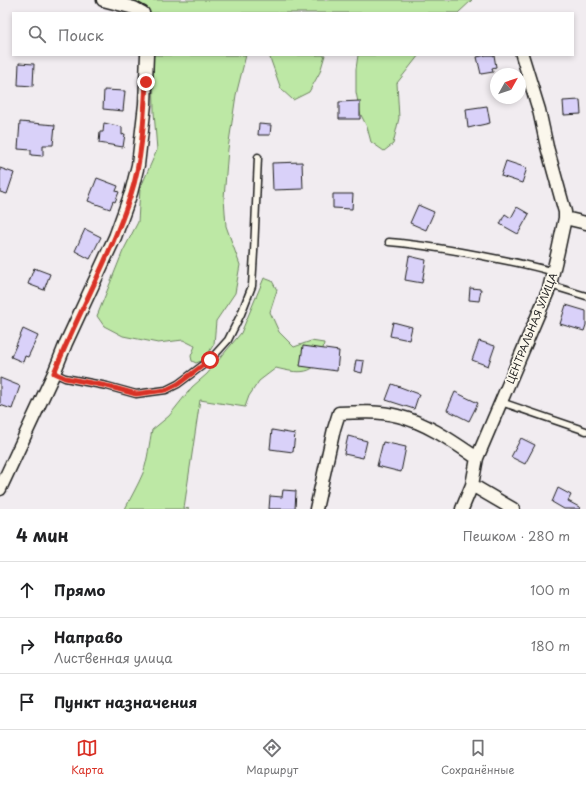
<!DOCTYPE html>
<html lang="ru">
<meta charset="utf-8">
<style>
:root{--surface:#fff;--page:#f6f6f6;--text:#202124;--muted:#757577;--line:#e0e0e0;--accent:#d93025}
body{margin:0;font-family:"Playpen Sans",sans-serif;background:var(--page);color:var(--text)}
.compass{position:absolute;left:490px;top:68px;width:36px;height:36px;border-radius:50%;background:var(--surface);box-shadow:0 2px 6px #0003;rotate:50deg}
.stop{position:absolute;width:12px;height:12px;margin:-9px;border:3px solid #d93025;border-radius:50%;background:#fff}
.stop.end{background:#d93025;border-color:#fff;box-shadow:0 1px 4px #0008}
.list{margin:0;padding:0;list-style:none}
h2{display:flex;justify-content:space-between;align-items:center;height:52px;margin:0;padding:0 16px;font-size:17px}
h2 small{font-size:13px;font-weight:400;color:var(--muted)}
.list li{display:grid;grid-template-columns:26px 1fr auto;gap:12px;align-items:center;box-sizing:border-box;height:56px;padding:0 16px;border-top:1px solid var(--line)}
.list b{display:block;font-size:15px;white-space:nowrap}
.list p{margin:0;font-size:13px;white-space:nowrap;color:var(--muted)}
.list em{font-size:13px;font-style:normal;color:var(--muted)}
.icon{flex:none;width:22px;height:22px;fill:none;stroke:currentColor;stroke-width:2;stroke-linecap:round;stroke-linejoin:round}
.map{position:relative;flex:none;width:586px;height:509px;overflow:hidden}
.search{position:absolute;background:var(--surface);box-shadow:0 2px 6px #0003;left:12px;right:12px;top:12px;height:44px;display:flex;align-items:center;gap:10px;box-sizing:border-box;padding:0 14px;border-radius:0px;color:var(--muted);font-size:15px}
.sheet{height:220px;background:var(--surface)}
nav{display:flex;justify-content:space-around;align-items:center;box-sizing:border-box;height:56px;border-top:1px solid var(--line);background:var(--surface);font-size:11px;color:var(--muted)}
nav a{display:grid;justify-items:center;gap:2px}
nav .on{color:var(--accent)}
.map>svg:first-child{display:block}
.green{fill:#bde8a5;stroke:#6c8260}
.building{fill:#d9d1f9;stroke:#1c1c1c}
.lines{fill:none;stroke-linecap:round;stroke-linejoin:round}
.lane-casing{stroke:#1c1c1c;stroke-width:9}
.street-casing{stroke:#1c1c1c;stroke-width:15}
.lane{stroke:#fbf7ec;stroke-width:6}
.street{stroke:#fbf7ec;stroke-width:12}
.route{stroke:#d93025;stroke-width:5}
.labels{text-anchor:middle;dominant-baseline:central;stroke-width:3.5;stroke-linejoin:round;paint-order:stroke}
.street-label{font-size:10px;fill:#1c1c1c;stroke:#fbf7ec}
</style>
<div class="map">
<svg width="586" height="509" viewBox="0 0 586 509">
<rect width="100%" height="100%" fill="#f1ecf0"/>
<filter id="ink" filterUnits="userSpaceOnUse"><feTurbulence type="fractalNoise" baseFrequency=".025" numOctaves="2"/><feDisplacementMap in="SourceGraphic" scale="8" xChannelSelector="R" yChannelSelector="G"/><feConvolveMatrix kernelMatrix="1 2 1 2 8 2 1 2 1" color-interpolation-filters="sRGB"/></filter>
<g filter="url(#ink)">
<!-- green -->
<path class="green" d="M 133,0 L 472,0 L 458,13 L 150,13 Z
M 153,55 L 246,55 L 236,95 L 228,149 L 224,198 L 226,226 L 240,265 L 235,293 L 216,321 L 214,344 L 204,360 L 196,363 L 192,361 L 191,356 L 195,346 L 183,340 L 158,343 L 123,336 L 104,326 L 97,316 L 123,251 L 138,222 L 140,189 L 157,150 L 154,112 Z
M 269,55 L 325,55 L 320,72 L 309,92 L 293,100 L 281,89 Z
M 358,55 L 419,55 L 397,83 L 399,118 L 393,144 L 384,151 L 371,142 L 367,127 L 360,113 L 356,92 L 356,69 Z
M 264,278 L 272,281 L 277,290 L 270,312 L 279,332 L 294,347 L 311,341 L 324,343 C 320,375 303,375 276,368 L 259,381 L 249,396 L 245,407 L 200,400 L 184,508 L 189,509 L 125,509 C 131,497 138,485 143,473 C 148,459 149,444 152,430 L 169,416 L 192,387 L 207,374 L 241,333 Z"/>
<!-- building -->
<path class="building" d="M 486,55 L 494,55 L 496,67 L 492,68 L 493,72 L 481,74 L 477,57 Z
M 19,63 L 34,64 L 33,86 L 18,85 Z
M 104,90 L 125,91 L 123,111 L 103,109 Z
M 580,100 L 581,114 L 564,115 L 563,101 Z
M 360,101 L 360,119 L 339,119 L 339,102 Z
M 487,106 L 490,123 L 468,128 L 466,109 Z
M 20,122 L 55,125 L 53,145 L 43,145 L 43,156 L 31,155 L 31,150 L 18,149 Z
M 104,123 L 122,127 L 122,135 L 125,134 L 123,147 L 99,143 L 100,132 L 103,132 Z
M 259,124 L 271,125 L 270,135 L 258,135 Z
M 506,161 L 527,168 L 522,183 L 501,176 Z
M 302,162 L 303,189 L 273,190 L 272,163 Z
M 0,168 L 14,173 L 7,194 L 0,192 Z
M 97,178 L 118,186 L 116,191 L 119,192 L 115,202 L 113,201 L 110,209 L 88,201 Z
M 333,194 L 353,194 L 352,209 L 333,208 Z
M 418,205 L 434,212 L 426,230 L 410,223 Z
M 517,207 L 529,214 L 518,234 L 500,224 L 505,214 L 511,218 Z
M 85,229 L 101,237 L 90,259 L 75,251 Z
M 409,256 L 426,260 L 422,283 L 405,280 Z
M 34,268 L 50,274 L 44,290 L 28,284 Z
M 470,288 L 481,289 L 479,301 L 469,300 Z
M 566,305 L 586,311 L 586,325 L 584,331 L 560,324 Z
M 393,322 L 412,327 L 409,340 L 390,336 Z
M 23,329 L 38,336 L 28,357 L 25,356 L 23,362 L 11,357 Z
M 479,341 L 495,346 L 488,366 L 472,360 Z
M 303,346 L 339,351 L 337,371 L 300,366 Z
M 356,360 L 364,361 L 362,373 L 354,371 Z
M 0,378 L 20,386 L 12,409 L 0,405 Z
M 392,384 L 419,394 L 414,409 L 386,400 Z
M 455,392 L 478,403 L 469,421 L 447,410 Z
M 272,430 L 295,434 L 293,452 L 270,449 Z
M 348,436 L 367,441 L 363,458 L 344,454 Z
M 521,438 L 535,445 L 525,464 L 511,457 Z
M 383,442 L 406,447 L 401,472 L 377,466 Z
M 558,488 L 571,495 L 568,501 L 581,508 L 580,509 L 564,509 L 552,502 Z
M 283,490 L 296,491 L 295,509 L 269,509 L 270,496 L 282,497 Z"/>
<g class="lines">
<defs>
<path id="lane" d="M 389,242 C 424,245 459,251 493,258 C 514,262 534,266 554,272
M 550,285 L 586,296
M 54,373 L 65,378 L 107,386 L 136,394 L 166,390 L 178,384 L 210,360 L 228,340 L 241,314 L 252,286 L 254,252 L 258,157
M 501,402 L 586,431"/>
<path id="street" d="M 103,0 L 134,8 L 143,13
M 565,218 L 586,223
M 477,458 L 549,289 L 558,251 L 565,218 L 565,212 L 547,147 L 539,110 L 522,55
M 0,489 L 54,373 L 66,343 L 115,237 L 131,193 L 138,165 L 145,104 L 147,55
M 316,509 L 334,429 L 339,413 C 358,412 380,411 398,416 C 427,423 452,441 477,458 L 472,485 L 513,509
M 462,509 L 472,485"/>
</defs>
<!-- lane casing -->
<use href="#lane" class="lane-casing"/>
<!-- street casing -->
<use href="#street" class="street-casing"/>
<!-- lane -->
<use href="#lane" class="lane"/>
<!-- street -->
<use href="#street" class="street"/>
</g>
</g>
<g class="lines" filter="url(#ink)">
<!-- route -->
<path class="route" d="M 146,82 C 144,117 142,161 131,194 C 111,256 78,313 54,373 L 65,378 L 107,386 L 136,394 L 166,390 L 178,384 L 210,360"/>
</g>
<g class="labels">
<!-- street labels -->
<g class="street-label">
<text transform="translate(531 328) rotate(-68)">ЦЕНТРАЛЬНАЯ УЛИЦА</text>
</g>
</g>
</svg>
<svg class="compass" viewBox="-18 -18 36 36"><path d="M0-13l5 13h-10z" fill="#e53935"/><path d="M0 13l5-13h-10z" fill="#757577"/></svg>
<div class="stop" style="left:210px;top:360px"></div>
<div class="stop end" style="left:146px;top:82px"></div>
<div class="search"><svg class="icon" aria-label="search" viewBox="0 0 24 24"><circle cx="10" cy="10" r="6"/><path d="M15 15l6 6"/></svg>Поиск</div>
</div>
<section class="sheet">
<h2>4 мин<small>Пешком · 280 m</small></h2>
<ul class="list">
<li><svg class="icon" aria-label="ahead" viewBox="0 0 24 24"><path d="M12 20V5M6 11l6-6 6 6"/></svg><div><b>Прямо</b></div><em>100 m</em></li>
<li><svg class="icon" aria-label="right" viewBox="0 0 24 24"><path d="M7 20v-9h11M14 6l5 5-5 5"/></svg><div><b>Направо</b><p>Лиственная улица</p></div><em>180 m</em></li>
<li><svg class="icon" aria-label="arrive" viewBox="0 0 24 24"><path d="M6 21V4h12l-3 4 3 4H6"/></svg><div><b>Пункт назначения</b></div></li>
</ul>
</section>
<nav>
<a class="on"><svg class="icon" aria-label="map" viewBox="0 0 24 24"><path d="M3 6l6-2 6 2 6-2v14l-6 2-6-2-6 2zM9 4v14M15 6v14"/></svg>Карта</a>
<a><svg class="icon" aria-label="directions" viewBox="0 0 24 24"><path d="M12 3l9 9-9 9-9-9zM9 14v-3h6M13 9l2 2-2 2"/></svg>Маршрут</a>
<a><svg class="icon" aria-label="saved" viewBox="0 0 24 24"><path d="M7 4h10v16l-5-4-5 4z"/></svg>Сохранённые</a>
</nav>
